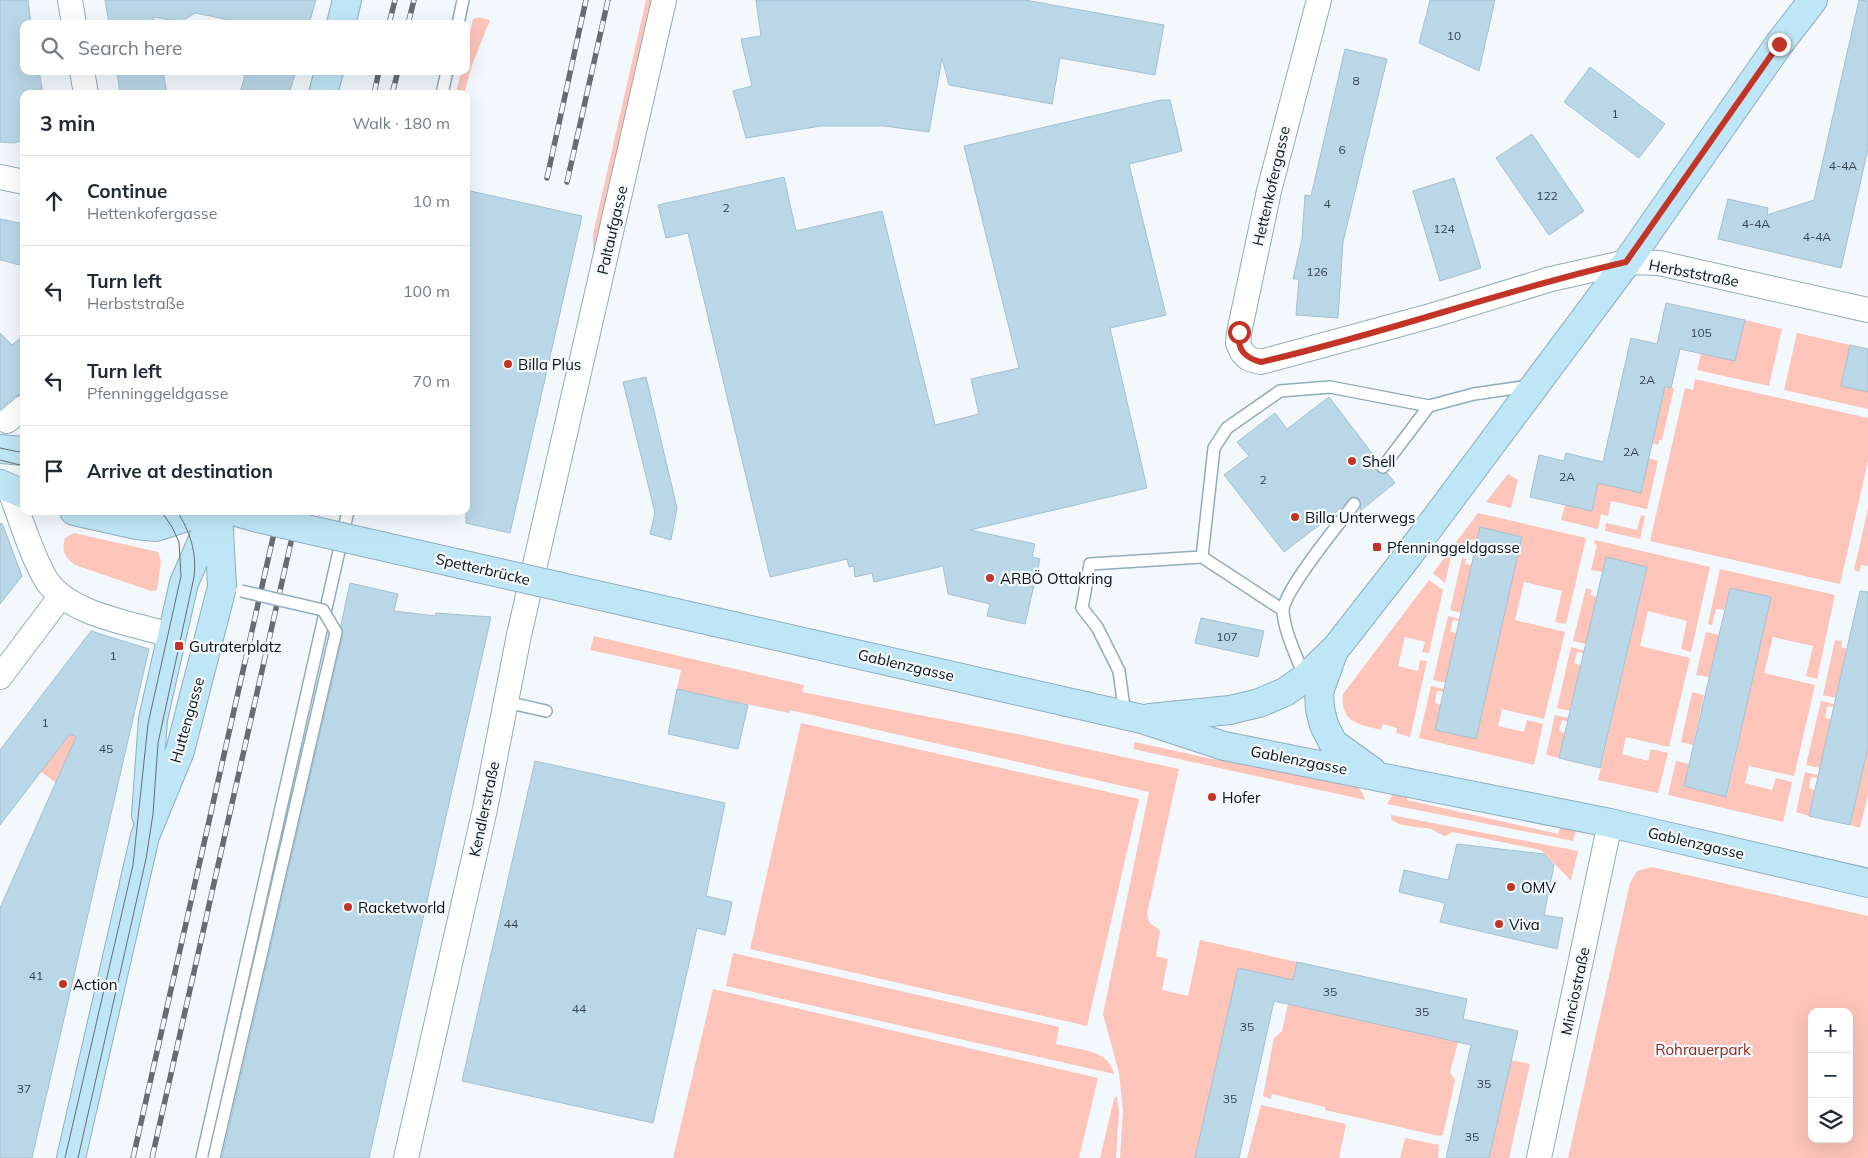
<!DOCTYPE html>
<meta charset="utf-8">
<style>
:root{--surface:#fff;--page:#f6f6f7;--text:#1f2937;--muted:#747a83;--line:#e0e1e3}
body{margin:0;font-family:Mulish,sans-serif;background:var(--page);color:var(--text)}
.controls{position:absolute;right:15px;bottom:15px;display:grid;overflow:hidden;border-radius:10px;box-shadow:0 5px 20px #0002}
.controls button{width:45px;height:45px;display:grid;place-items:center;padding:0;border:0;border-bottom:1px solid var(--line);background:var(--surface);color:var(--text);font:25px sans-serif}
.stop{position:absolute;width:15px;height:15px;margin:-11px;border:4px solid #c23526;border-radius:50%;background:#fff}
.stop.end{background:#c23526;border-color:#fff;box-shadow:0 1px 5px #0008}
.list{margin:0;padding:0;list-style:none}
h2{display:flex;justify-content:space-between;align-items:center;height:65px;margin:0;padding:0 20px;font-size:21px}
h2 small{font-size:16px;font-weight:400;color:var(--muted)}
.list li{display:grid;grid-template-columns:32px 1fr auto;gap:15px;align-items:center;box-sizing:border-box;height:90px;padding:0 20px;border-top:1px solid var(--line)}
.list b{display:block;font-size:19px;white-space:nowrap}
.list p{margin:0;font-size:16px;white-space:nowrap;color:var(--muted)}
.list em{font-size:16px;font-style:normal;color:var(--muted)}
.icon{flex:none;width:28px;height:28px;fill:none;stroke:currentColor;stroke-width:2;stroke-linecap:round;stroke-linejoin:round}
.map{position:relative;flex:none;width:1868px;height:1158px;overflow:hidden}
.search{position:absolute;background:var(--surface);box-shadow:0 5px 20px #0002;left:20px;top:20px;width:450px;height:55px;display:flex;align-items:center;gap:12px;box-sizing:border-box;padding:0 18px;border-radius:10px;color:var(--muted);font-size:19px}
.panel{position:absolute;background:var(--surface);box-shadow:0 5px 20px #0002;left:20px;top:90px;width:450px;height:425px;border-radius:10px}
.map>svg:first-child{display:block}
.green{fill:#fdc4ba;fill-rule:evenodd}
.building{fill:#bad7e8;stroke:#a3c0d1}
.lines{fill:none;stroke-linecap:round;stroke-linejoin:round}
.lane-casing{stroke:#90adbd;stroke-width:14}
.street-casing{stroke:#90adbd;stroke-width:26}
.secondary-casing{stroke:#90adbd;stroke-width:30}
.lane{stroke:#fff;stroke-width:11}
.street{stroke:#fff;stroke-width:24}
.secondary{stroke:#bfe6f7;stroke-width:28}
.tram{stroke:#656d72;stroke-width:1}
.rail-casing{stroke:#656d72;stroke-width:5.5}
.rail{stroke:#f2f8fc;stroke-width:4;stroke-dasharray:11;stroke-linecap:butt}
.lane-bridge-casing{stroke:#90adbd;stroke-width:14;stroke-linecap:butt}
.secondary-bridge-casing{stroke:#90adbd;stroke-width:30;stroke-linecap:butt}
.lane-bridge{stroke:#fff;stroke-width:11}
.secondary-bridge{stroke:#bfe6f7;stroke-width:28}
.route{stroke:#c23526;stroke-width:6}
.poi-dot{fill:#c23526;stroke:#f2f8fc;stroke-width:2}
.labels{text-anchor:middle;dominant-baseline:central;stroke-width:4.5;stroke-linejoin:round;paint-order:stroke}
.number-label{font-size:12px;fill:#33424a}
.street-label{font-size:15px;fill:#061015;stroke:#f2f8fc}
.poi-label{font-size:15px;fill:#061015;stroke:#f2f8fc;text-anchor:start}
.park-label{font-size:15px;fill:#94261a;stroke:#f2f8fc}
</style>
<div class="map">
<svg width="1868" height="1158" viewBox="0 0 1868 1158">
<rect width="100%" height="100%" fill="#f2f8fc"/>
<!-- green -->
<path class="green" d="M 646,0 L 658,0 L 593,259 L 593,234 Z
M 479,17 L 490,20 L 472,65 L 464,94 L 456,94 L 461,71 L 466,71 L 466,48 L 473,19 Z
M 1745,320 L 1782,329 L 1769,386 L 1697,370 L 1701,354 L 1735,361 Z
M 1797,333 L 1850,345 L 1841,386 L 1868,392 L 1868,409 L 1784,390 Z
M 1695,379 L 1868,418 L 1868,461 L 1840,584 L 1650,541 L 1685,388 L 1693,390 Z
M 1664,386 L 1674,388 L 1662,440 L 1659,440 L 1658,445 L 1652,443 Z
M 1648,458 L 1658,461 L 1647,509 L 1611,501 L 1608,516 L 1601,514 L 1598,529 L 1561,520 L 1565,505 L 1592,511 L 1598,483 L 1641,493 Z
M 1508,474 L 1518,480 L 1511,508 L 1486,502 Z
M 1868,508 L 1868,566 L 1861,565 L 1859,572 L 1854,570 Z
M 1478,513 L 1586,538 L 1566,624 L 1555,622 L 1562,591 L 1524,582 L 1515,620 L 1565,632 L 1544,719 L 1502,709 L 1498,726 L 1524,732 L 1527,720 L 1543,724 L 1534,765 L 1419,738 L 1431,686 L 1444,689 L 1444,692 L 1437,691 L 1435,703 L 1441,705 L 1436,730 L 1476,739 L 1522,537 L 1480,527 L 1476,541 L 1467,539 L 1464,547 L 1458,545 L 1451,557 L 1445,583 L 1433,573 Z
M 1641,515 L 1645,516 L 1640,539 L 1605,531 L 1606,523 L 1637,530 Z
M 74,533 L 158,552 L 161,561 L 157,590 L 151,591 L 75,565 C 65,557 61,552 65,538 Z
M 1595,540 L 1710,567 L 1691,652 L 1681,649 L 1687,621 L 1648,611 L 1640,646 L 1690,658 L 1669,747 L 1626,737 L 1622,754 L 1648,761 L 1651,749 L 1668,753 L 1658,793 L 1598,780 L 1647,567 L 1606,557 L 1602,572 L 1591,570 L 1597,545 L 1594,544 Z
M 1462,558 L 1466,559 L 1465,564 L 1472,565 L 1461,613 L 1450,610 Z
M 1720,569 L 1835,595 L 1817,679 L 1806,676 L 1813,646 L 1773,637 L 1764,673 L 1815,685 L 1794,776 L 1749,766 L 1745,783 L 1772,790 L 1776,778 L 1792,782 L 1783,822 L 1668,795 L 1676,761 L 1689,764 L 1684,786 L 1727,796 L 1770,597 L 1730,588 L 1724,610 L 1716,609 L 1712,625 L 1708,624 Z
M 1429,580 L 1443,590 L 1429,653 L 1422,652 L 1425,642 L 1405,637 L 1398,666 L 1418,671 L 1420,660 L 1427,661 L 1410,737 L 1396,733 L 1397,728 L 1383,724 L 1381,730 C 1359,724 1340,723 1343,694 Z
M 1586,588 L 1592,590 L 1590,595 L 1597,597 L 1586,644 L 1573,641 Z
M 1448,616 L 1460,619 L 1459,621 L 1453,620 L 1450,631 L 1457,634 L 1446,683 L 1433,680 Z
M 1706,632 L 1719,635 L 1709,677 L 1696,675 Z
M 594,636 L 804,685 L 802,692 L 1027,736 L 1179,769 L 1147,914 L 1149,922 L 1160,931 L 1156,956 L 1168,959 L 1162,990 L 1188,996 L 1200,940 L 1297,962 L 1292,983 L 1238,969 L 1195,1158 L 1120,1158 L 1123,1111 L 1119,1073 L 1103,1014 L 1149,792 L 790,710 L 789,713 L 677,689 L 681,670 L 590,650 Z
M 1835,640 L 1842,641 L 1841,647 L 1847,649 L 1836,698 L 1823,695 Z
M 1571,647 L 1585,651 L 1584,653 L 1577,652 L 1574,663 L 1581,665 L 1570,711 L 1557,708 Z
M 1692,692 L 1704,695 L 1693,745 L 1681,742 Z
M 1821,701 L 1834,704 L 1833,707 L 1827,706 L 1825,718 L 1831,719 L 1820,768 L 1806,765 Z
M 78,711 L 79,787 L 56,783 L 36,768 Z
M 1555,715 L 1569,718 L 1568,722 L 1562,720 L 1559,731 L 1565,733 L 1559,758 L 1546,755 Z
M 801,723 L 1139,799 L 1087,1026 L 750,949 Z
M 1135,742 L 1207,758 L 1348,782 C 1357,786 1362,789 1365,800 L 1133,749 Z
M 1868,747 L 1868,795 L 1860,828 L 1850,825 Z
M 1805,772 L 1818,775 L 1817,778 L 1811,777 L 1809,788 L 1815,790 L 1809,816 L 1796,812 Z
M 1394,792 L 1407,792 L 1407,800 L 1558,834 L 1561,826 L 1576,830 L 1573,841 L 1387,804 Z
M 1391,815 L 1578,851 L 1571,881 L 1541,850 L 1452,832 L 1446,836 C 1440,835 1436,831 1431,829 C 1419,826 1400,828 1391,819 Z
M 1652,867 L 1868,916 L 1868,1158 L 1568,1158 L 1630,883 L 1637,871 ZM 1812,1012 L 1849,1012 L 1849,1139 L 1812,1139 Z
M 733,953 L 1059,1027 L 1056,1044 C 1078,1050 1109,1049 1114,1074 L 726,986 Z
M 713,989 L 1098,1078 L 1079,1158 L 673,1158 Z
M 1288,1004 L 1458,1042 L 1450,1072 L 1455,1080 L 1443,1135 L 1439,1136 L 1325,1110 L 1325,1107 L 1272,1094 L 1271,1099 L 1263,1096 L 1274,1038 L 1282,1031 Z
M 1511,1060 L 1530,1064 L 1509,1158 L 1489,1158 Z
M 1117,1096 L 1119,1112 L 1116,1158 L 1100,1158 L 1114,1099 Z
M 1261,1105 L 1346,1124 L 1339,1158 L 1247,1158 Z
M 1405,1138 L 1439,1145 L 1438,1158 L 1400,1158 Z"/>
<!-- building -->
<path class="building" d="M 0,0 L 28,0 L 31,24 L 24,24 L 24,71 L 39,71 L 43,94 L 24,94 L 24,140 L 14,143 L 0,142 Z
M 105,0 L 316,0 L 309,24 L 229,24 L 230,20 L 195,13 L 181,22 L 153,17 L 155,24 L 109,24 Z
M 756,0 L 1025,0 L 1164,25 L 1155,75 L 1060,58 L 1052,104 L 949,85 L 942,58 L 929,132 L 884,126 L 821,126 L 746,138 L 733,91 L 752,86 L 741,39 L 761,36 Z
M 1430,0 L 1495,0 L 1479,71 L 1419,43 Z
M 1859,0 L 1868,1 L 1868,149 L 1841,268 L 1718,239 L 1728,199 L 1768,208 L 1767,215 L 1814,200 Z
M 1345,49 L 1387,59 L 1343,242 L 1338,318 L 1296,315 L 1299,279 L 1293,279 L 1302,239 L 1305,195 L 1311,196 Z
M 1590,67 L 1665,124 L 1639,158 L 1564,102 Z
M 117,71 L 163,71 L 167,94 L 120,94 Z
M 246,71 L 296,71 L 289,94 L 240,94 Z
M 1161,100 L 1170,100 L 1182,151 L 1129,164 L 1166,315 L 1110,328 L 1147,488 L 970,530 L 1035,544 L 1032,557 L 1040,559 L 1025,624 L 987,616 L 990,604 L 948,594 L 943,566 L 874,582 L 872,573 L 855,577 L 854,566 L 849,567 L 847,559 L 770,577 L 688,233 L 666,238 L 658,205 L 784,177 L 796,231 L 882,211 L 935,425 L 979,414 L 971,379 L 1019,368 L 964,146 Z
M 1532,134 L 1584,211 L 1549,235 L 1496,158 Z
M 1454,178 L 1481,268 L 1440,281 L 1413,191 Z
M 466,190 L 582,216 L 510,533 L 466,523 Z
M 0,219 L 24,224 L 24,266 L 0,260 Z
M 1666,303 L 1745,320 L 1735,361 L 1680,349 L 1671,388 L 1665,386 L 1641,493 L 1598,483 L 1592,511 L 1530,497 L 1539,455 L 1564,461 L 1566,453 L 1603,462 L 1631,338 L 1657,344 Z
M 0,333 L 12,345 L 24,335 L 24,394 L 15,396 L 0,409 Z
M 1850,345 L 1868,349 L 1868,392 L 1841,386 Z
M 646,377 L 677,508 L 671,540 L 650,534 L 655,513 L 623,382 Z
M 1329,397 L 1378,461 L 1376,470 L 1382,474 L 1387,473 L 1395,483 L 1360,511 L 1361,501 L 1355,497 L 1351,497 L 1340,509 L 1284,552 L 1224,475 L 1249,456 L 1237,442 L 1275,413 L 1287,429 Z
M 2,523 L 22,576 L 0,604 L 0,524 Z
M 1480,527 L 1522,537 L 1476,739 L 1435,730 Z
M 1606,557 L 1647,567 L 1600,768 L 1559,758 Z
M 350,583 L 398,594 L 394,611 L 435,616 L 436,613 L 491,617 L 369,1158 L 222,1158 L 343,634 L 341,625 Z
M 1730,588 L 1771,597 L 1726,797 L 1684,786 Z
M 1860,591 L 1868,592 L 1868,747 L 1850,825 L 1809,816 Z
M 1201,618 L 1264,631 L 1258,657 L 1195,643 Z
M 91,631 L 149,649 L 32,1158 L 0,1158 L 0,908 L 76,737 L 70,734 L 0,825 L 0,750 Z
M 677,689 L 748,705 L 738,749 L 668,734 Z
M 535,761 L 725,803 L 706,896 L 732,902 L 725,935 L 697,928 L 653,1123 L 462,1081 Z
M 1457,844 L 1544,854 L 1554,865 L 1544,915 L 1563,918 L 1557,949 L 1440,922 L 1445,903 L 1399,892 L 1404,870 L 1448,880 Z
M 1297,962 L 1467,999 L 1463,1019 L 1518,1031 L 1489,1158 L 1446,1158 L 1471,1045 L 1274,1001 L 1239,1158 L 1195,1158 L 1238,968 L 1293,980 Z"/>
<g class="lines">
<defs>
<path id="lane" d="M 458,24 L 463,0
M 442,94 L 447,71
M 1383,467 L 1429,406 L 1474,394 L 1529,386
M 1202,557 L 1214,448 L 1227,428 L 1280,391 L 1330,387 L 1429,406
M 1305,678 C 1297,657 1285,634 1283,612 C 1282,592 1340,523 1354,504
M 506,702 L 546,711
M 1125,715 L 1119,671 L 1097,627 L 1082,608 L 1090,564 L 1202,557 L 1283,610
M 202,1158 L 348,511"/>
<path id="street" d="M 70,0 L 74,24
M 1319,0 L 1269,191 L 1239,333 L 1238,343 L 1242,352 L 1249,359 L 1261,362 L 1434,315 L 1551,279 L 1627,262 L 1659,263 L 1868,310
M 82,71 L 86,94
M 0,177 L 24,182
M 7,421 L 24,407
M 9,488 C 19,514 33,560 47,581 C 71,616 134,623 172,636
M 0,677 L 61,596
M 406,1158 L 485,809 L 519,635 L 664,0
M 1539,1158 L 1610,823"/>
<path id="secondary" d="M 341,24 L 347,0
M 323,94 L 329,71
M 0,449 L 24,451
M 0,484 L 24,494
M 74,511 L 137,525 L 156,527 L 205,511
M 233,511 L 258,518
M 733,626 L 1142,719 L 1224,746 L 1610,823 L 1868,883
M 1332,656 L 1319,692 L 1320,709 L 1324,725 L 1333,743 L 1372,771
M 1150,718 L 1230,710 L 1259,703 L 1285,692 L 1305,678 L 1336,648 L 1404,561 L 1627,262 L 1779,44 L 1813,0
M 146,815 L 153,719 L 168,653 L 184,583 L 215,511
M 71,1158 L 145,836 L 180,751 L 222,587 L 218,511"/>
</defs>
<!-- lane casing -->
<use href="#lane" class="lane-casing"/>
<!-- street casing -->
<use href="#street" class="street-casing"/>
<!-- secondary casing -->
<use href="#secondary" class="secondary-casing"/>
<!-- lane -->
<use href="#lane" class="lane"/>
<!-- street -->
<use href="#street" class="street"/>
<!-- secondary -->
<use href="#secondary" class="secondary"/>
<!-- tram -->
<path class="tram" d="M 0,448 L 24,453
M 0,460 L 24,466
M 65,1158 L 133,865 L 148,724 L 181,576 L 179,542 L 172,527 L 161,511
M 78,1158 L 146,859 L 153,814 L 158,743 L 194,577 C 197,552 190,532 177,511"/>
<defs>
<path id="rail" d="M 389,24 L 395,0
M 408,24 L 414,0
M 374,94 L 379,71
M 392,94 L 398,71
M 547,178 L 586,0
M 567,182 L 608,0
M 133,1158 L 279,511
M 152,1158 L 298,511"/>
</defs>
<!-- rail casing -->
<use href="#rail" class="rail-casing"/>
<!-- rail -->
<use href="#rail" class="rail"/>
<defs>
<path id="lane-bridge" d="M 214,1158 L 336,632 L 323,610 L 241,591"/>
<path id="secondary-bridge" d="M 258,518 L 733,626"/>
</defs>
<!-- lane-bridge casing -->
<use href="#lane-bridge" class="lane-bridge-casing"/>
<!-- secondary-bridge casing -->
<use href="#secondary-bridge" class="secondary-bridge-casing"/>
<!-- lane-bridge -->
<use href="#lane-bridge" class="lane-bridge"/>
<!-- secondary-bridge -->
<use href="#secondary-bridge" class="secondary-bridge"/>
</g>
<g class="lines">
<!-- route -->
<path class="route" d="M 1239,332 C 1237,350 1245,358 1261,362 C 1384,334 1503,290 1626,262 L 1779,44"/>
</g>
<!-- markers -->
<g class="poi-dot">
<circle cx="508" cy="364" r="5"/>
<circle cx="1352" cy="461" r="5"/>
<circle cx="1295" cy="517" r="5"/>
<rect x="1372" y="542" width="10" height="10" rx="2.5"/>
<circle cx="990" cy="578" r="5"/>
<rect x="174" y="641" width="10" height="10" rx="2.5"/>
<circle cx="1212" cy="797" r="5"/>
<circle cx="1511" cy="887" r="5"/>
<circle cx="348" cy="907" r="5"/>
<circle cx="1499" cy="924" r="5"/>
<circle cx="63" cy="984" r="5"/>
</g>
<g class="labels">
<!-- number labels -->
<g class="number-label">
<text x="1454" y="35">10</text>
<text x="1356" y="80">8</text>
<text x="1615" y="113">1</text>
<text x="1342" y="149">6</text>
<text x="1843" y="165">4-4A</text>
<text x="1547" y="195">122</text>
<text x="1327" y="203">4</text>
<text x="726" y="207">2</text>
<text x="1756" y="223">4-4A</text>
<text x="1444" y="228">124</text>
<text x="1817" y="236">4-4A</text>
<text x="1317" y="271">126</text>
<text x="1701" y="332">105</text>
<text x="1647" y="379">2A</text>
<text x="1631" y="451">2A</text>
<text x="1567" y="476">2A</text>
<text x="1263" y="479">2</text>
<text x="1227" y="636">107</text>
<text x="113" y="655">1</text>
<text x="45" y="722">1</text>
<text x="106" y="748">45</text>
<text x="511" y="923">44</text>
<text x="36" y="975">41</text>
<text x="1330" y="991">35</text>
<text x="579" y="1008">44</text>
<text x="1422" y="1011">35</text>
<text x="1247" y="1026">35</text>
<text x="1484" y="1083">35</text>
<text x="24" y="1088">37</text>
<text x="1230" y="1098">35</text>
<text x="1472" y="1136">35</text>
</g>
<!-- street labels -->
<g class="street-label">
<text transform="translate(1271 186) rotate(-77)">Hettenkofergasse</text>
<text transform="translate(612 230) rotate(-77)">Paltaufgasse</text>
<text transform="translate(1694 273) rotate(11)">Herbststraße</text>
<text transform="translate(483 569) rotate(13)">Spetterbrücke</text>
<text transform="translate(906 665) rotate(13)">Gablenzgasse</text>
<text transform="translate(187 720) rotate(-74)">Huttengasse</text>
<text transform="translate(1299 760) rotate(11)">Gablenzgasse</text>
<text transform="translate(484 809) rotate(-78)">Kendlerstraße</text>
<text transform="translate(1696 843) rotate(13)">Gablenzgasse</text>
<text transform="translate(1575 991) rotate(-78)">Minciostraße</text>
</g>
<!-- poi labels -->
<g class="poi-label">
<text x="518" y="364">Billa Plus</text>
<text x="1362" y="461">Shell</text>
<text x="1305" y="517">Billa Unterwegs</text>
<text x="1387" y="547">Pfenninggeldgasse</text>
<text x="1000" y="578">ARBÖ Ottakring</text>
<text x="189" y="646">Gutraterplatz</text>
<text x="1222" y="797">Hofer</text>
<text x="1521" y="887">OMV</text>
<text x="358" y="907">Racketworld</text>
<text x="1509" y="924">Viva</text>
<text x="73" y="984">Action</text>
</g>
<!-- park labels -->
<g class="park-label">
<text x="1703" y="1049">Rohrauerpark</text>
</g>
</g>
</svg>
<div class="controls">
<button>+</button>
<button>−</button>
<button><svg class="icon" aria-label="layers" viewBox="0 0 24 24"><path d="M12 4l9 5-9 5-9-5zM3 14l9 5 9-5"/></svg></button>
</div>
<div class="stop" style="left:1239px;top:332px"></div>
<div class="stop end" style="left:1779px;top:44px"></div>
<div class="search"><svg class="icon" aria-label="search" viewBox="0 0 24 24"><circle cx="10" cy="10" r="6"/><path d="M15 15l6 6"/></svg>Search here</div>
<section class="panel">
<h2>3 min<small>Walk · 180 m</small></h2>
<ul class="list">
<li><svg class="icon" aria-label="ahead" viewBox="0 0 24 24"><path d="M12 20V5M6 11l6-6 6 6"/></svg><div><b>Continue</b><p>Hettenkofergasse</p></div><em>10 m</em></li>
<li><svg class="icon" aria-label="left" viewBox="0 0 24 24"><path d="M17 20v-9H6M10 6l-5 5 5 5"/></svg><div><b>Turn left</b><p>Herbststraße</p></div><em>100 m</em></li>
<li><svg class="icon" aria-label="left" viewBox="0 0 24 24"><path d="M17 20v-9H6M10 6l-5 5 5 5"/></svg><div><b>Turn left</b><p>Pfenninggeldgasse</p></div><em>70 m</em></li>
<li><svg class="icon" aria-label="arrive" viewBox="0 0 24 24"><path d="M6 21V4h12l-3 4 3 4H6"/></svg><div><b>Arrive at destination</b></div></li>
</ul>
</section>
</div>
